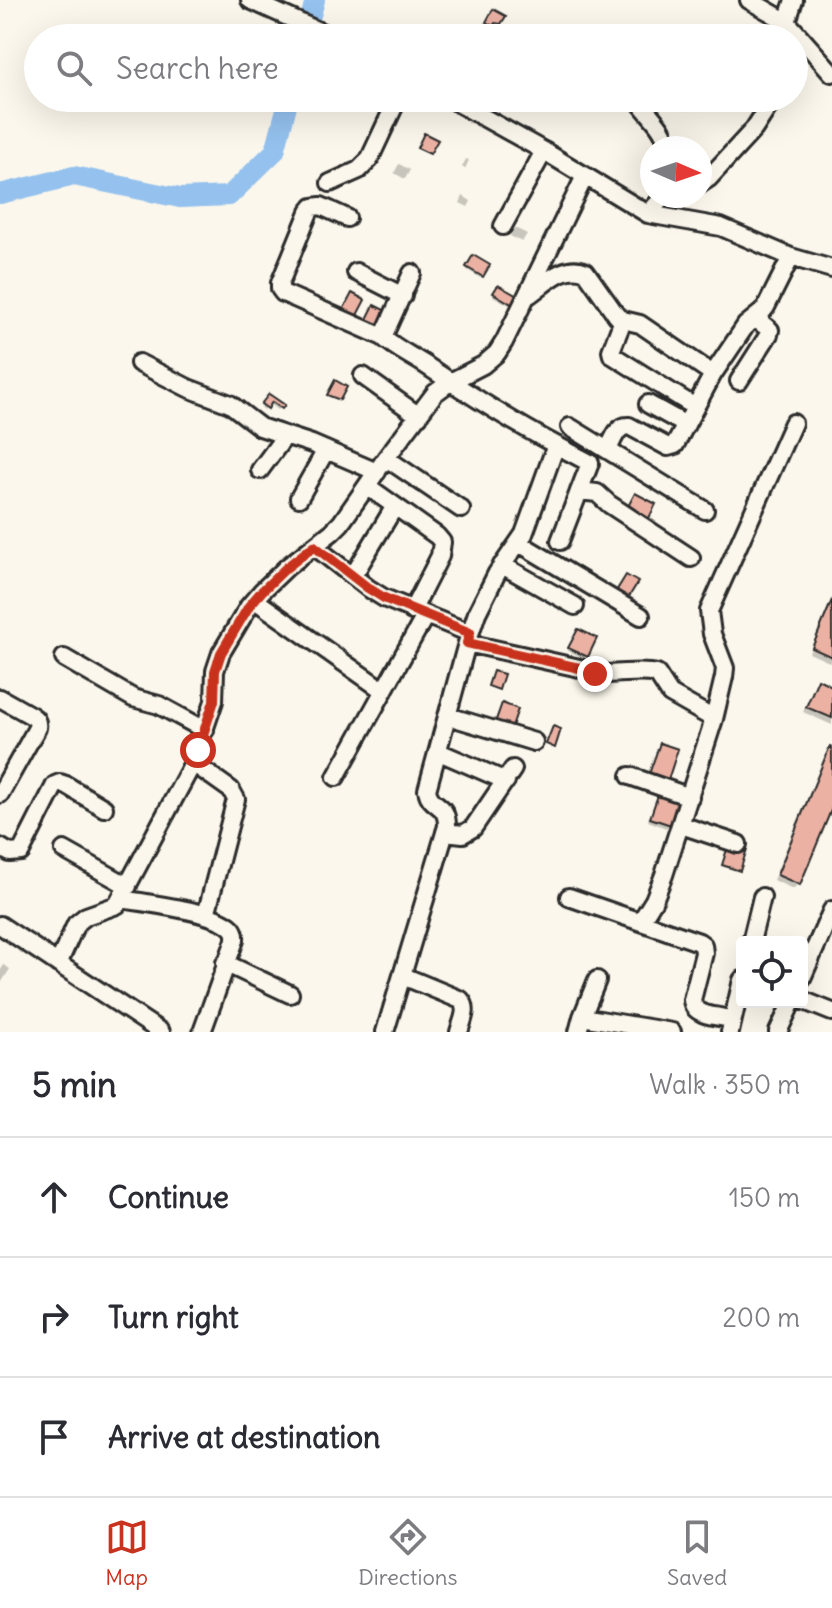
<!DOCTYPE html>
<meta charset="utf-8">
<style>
:root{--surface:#fff;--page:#f7f7f7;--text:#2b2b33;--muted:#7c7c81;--line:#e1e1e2;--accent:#c8321e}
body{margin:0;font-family:Delius,sans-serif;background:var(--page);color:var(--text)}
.controls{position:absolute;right:24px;bottom:24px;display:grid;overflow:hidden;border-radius:8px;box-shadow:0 8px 32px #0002}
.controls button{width:72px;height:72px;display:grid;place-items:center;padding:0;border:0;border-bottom:2px solid var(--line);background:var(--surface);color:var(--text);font:40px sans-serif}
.compass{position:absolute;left:640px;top:136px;width:72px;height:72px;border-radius:50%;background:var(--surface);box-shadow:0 8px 32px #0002;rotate:92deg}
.stop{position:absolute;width:24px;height:24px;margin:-18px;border:6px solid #c8321e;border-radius:50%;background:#fff}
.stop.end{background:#c8321e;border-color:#fff;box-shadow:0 2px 8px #0008}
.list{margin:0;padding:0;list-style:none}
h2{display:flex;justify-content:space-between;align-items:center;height:104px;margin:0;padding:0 32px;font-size:34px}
h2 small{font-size:26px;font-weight:400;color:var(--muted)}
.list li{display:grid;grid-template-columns:52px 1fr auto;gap:24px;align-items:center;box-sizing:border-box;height:120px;padding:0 32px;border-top:2px solid var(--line)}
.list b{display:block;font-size:30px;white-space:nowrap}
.list em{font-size:26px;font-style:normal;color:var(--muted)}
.icon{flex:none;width:44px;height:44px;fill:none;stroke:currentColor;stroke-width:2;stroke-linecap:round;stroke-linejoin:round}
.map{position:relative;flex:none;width:832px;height:1032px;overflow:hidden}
.search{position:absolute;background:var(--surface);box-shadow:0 8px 32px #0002;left:24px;right:24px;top:24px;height:88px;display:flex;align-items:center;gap:20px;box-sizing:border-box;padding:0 28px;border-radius:44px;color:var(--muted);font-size:30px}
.sheet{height:464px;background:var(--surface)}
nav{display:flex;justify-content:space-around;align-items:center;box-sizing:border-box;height:112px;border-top:2px solid var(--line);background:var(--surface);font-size:22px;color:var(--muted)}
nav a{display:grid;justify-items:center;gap:4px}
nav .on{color:var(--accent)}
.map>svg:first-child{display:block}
.shadow{fill:#0003}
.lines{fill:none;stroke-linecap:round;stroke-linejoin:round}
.river{stroke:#94c1ee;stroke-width:20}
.building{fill:#ebb2a4;stroke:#2b2b2b;stroke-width:2}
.minor-casing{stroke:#2b2b2b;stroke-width:22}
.minor{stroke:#fbf7ec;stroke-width:16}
.route{stroke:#c8321e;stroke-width:10}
</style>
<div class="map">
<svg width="832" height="1032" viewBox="0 0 832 1032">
<rect width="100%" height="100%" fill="#fbf7ec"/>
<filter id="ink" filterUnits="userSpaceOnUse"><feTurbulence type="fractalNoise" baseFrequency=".0125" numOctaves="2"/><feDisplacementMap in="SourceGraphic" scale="16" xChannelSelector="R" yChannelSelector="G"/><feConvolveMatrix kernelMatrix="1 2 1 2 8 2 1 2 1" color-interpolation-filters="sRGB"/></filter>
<g filter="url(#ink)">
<!-- shadow -->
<path class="shadow" d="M 466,159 L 469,160 L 465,169 L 462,167 Z
M 399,164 L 410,170 L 405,179 L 394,173 Z
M 463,196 L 471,201 L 468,207 L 460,203 Z
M 515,228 L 527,234 L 522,242 L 510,236 Z
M 472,259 L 481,276 L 480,278 L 466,269 Z
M 497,290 L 513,304 L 511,306 L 493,296 Z
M 269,396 L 282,405 L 278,410 L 269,403 L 264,410 L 261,407 Z
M 832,597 L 832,659 L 829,662 L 809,653 Z
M 576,633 L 594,638 L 584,658 L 568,651 Z
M 818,682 L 832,688 L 832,725 L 803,712 L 814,687 Z
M 830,749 L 832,749 L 832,803 L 798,884 L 793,889 L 773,880 L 826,753 Z
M 659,798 L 676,804 L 669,824 L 666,828 L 648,821 L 655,801 Z
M 4,965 L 10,969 L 0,985 L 0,971 Z"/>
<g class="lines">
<!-- river -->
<path class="river" d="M 305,38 L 315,0
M 0,194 L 74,176 L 180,198 L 229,196 L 275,151 L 289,98"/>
</g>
<!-- building -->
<path class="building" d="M 493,9 L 506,16 L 501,24 L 495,23 L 493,26 L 486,22 Z
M 424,133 L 438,140 L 430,154 L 417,148 Z
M 473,255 L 490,265 L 483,277 L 466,267 Z
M 498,285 L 519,297 L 515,306 L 493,293 Z
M 352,293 L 365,300 L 355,319 L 342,312 Z
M 374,305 L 392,314 L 383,334 L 364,325 Z
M 335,380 L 347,387 L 340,400 L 327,395 Z
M 269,394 L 285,405 L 282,409 L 272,402 L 268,409 L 261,404 Z
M 635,493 L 656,504 L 646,524 L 625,512 Z
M 626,575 L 638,582 L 627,600 L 615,593 Z
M 832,600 L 832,657 L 812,648 Z
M 578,629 L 597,638 L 588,657 L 568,648 Z
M 493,671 L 504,674 L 499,690 L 488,686 Z
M 818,679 L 832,686 L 832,718 L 806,707 Z
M 502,703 L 518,709 L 511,729 L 495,723 Z
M 553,726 L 561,729 L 555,748 L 546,744 Z
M 660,743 L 678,749 L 668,780 L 649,774 Z
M 830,746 L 832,747 L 832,808 L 800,885 L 777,875 Z
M 658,795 L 679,803 L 671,825 L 650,818 Z
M 729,843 L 747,849 L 740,871 L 722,865 Z"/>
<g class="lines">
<defs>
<path id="minor" d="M 250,0 L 334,38
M 749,0 L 787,22 L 832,73
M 787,22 L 794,0
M 794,58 L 803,40
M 449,98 L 544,151 L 648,214 L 721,227 L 791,257 L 832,269
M 642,105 C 653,119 666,130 668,148
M 330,183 L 359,170 L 369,160 L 398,98
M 700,184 L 709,178 L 754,129 L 774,98
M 648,214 L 664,196
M 347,218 L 321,206 L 313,207 L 309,212 L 280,283 L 280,289 L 283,293 L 383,337 C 395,348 410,355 424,364 C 467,393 510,421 556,445 L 524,534 L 497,573 L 477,613 L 467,643 L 427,790 C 431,809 447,801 447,826 L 385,1032
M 503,226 L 544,151
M 356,272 L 403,296
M 529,295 C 546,283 565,262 586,272 L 617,316 L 623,320 L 640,324 L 713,374
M 623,320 L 611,351 L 612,355 L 695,407
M 383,337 L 412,273
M 139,363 L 188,388 L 230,404 L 260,427 L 312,444 L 377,472
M 363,376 L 419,416
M 739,381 L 769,334 L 770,330 L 755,318
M 648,404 L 686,425
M 570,427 L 705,510
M 556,445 L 590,463 L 560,541
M 608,450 C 613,440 617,425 629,426 L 668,447 L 675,445 L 713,374 L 746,325 L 762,312 L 766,307 L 791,257
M 386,458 L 461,509
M 260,470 L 285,436
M 367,486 L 437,536 L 442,542 L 440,556 L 412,611
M 579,491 L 597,493 L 609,504 L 691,558
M 299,498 L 326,450
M 519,543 L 641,616
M 314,546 L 368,588 L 384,598 L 470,633
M 502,565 L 575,606
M 353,576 L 395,506
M 255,600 L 384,691
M 467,643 L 584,669 C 609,680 632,668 657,674 L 670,694 L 714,719
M 64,658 L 133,698 L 159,705 L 205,730
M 0,698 L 32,716 C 37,719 38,722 37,728 L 0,794
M 448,716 L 534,742
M 439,752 L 506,781
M 193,763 L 231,790 L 236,799 L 206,915
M 630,776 L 690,797
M 336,777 L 425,616
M 681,825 L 738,844
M 445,832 L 463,834 L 473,828 L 513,769
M 0,847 L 10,853 L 21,852 L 55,785 L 60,783 L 66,785 L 104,808
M 64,850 L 128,886
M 569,897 L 699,942 L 703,945 L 704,953 L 692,1000 C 694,1017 717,1016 733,1019
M 121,899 C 146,903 216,911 232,928 C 236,933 235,935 235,940 L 202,1032
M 641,921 L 654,900 L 664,875 L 714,719 L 724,677 L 725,668 L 712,634 L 709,611 L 793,423
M 0,925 L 161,1032
M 751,942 L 762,897
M 225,963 L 290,994
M 58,964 L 76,924 L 86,916 L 117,905 L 193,763 L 214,701 L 215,671 L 221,653 L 249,606 L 262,591 L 287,567 L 332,532 L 341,523 L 386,458 L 435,393 L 450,382 L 483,365 L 497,353 L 504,342 L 585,176
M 403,976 L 461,1000 C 469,1009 462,1021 459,1032
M 802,978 L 832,910
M 802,1000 L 832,1012
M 582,1017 L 672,1032
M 578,1032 L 582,1017 L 597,980
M 730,1032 L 742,980
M 778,1032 L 792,1002"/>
</defs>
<!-- minor casing -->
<use href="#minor" class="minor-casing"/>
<!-- minor -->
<use href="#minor" class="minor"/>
</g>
</g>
<g class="lines" filter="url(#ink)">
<!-- route -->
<path class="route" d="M 198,750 L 214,701 L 215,671 L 221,653 L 249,606 L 262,591 L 287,567 L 314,546 L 368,588 L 384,598 L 470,633 L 467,643 L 584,669 L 595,674"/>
</g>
</svg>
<div class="controls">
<button><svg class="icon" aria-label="locate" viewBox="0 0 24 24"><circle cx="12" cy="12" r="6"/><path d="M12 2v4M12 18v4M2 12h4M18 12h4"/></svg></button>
</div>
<svg class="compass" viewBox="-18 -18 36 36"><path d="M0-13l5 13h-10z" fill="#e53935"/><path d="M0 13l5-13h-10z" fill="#7c7c81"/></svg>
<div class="stop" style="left:198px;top:750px"></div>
<div class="stop end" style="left:595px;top:674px"></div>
<div class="search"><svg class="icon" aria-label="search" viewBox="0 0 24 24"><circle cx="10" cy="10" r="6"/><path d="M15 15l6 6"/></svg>Search here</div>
</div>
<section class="sheet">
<h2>5 min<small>Walk · 350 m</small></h2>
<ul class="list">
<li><svg class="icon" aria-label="ahead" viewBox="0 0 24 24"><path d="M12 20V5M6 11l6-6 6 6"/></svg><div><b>Continue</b></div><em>150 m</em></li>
<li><svg class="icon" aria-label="right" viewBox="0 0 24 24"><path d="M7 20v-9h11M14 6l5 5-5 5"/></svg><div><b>Turn right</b></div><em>200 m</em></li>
<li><svg class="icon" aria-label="arrive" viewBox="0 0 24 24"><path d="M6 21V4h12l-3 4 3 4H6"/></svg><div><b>Arrive at destination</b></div></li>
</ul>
</section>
<nav>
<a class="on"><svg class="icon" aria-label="map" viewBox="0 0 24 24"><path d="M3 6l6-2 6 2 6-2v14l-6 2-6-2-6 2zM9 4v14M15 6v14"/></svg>Map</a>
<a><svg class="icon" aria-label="directions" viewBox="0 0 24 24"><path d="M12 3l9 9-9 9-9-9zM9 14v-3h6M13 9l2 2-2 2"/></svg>Directions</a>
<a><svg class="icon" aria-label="saved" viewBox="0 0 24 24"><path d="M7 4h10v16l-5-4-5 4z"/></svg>Saved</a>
</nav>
